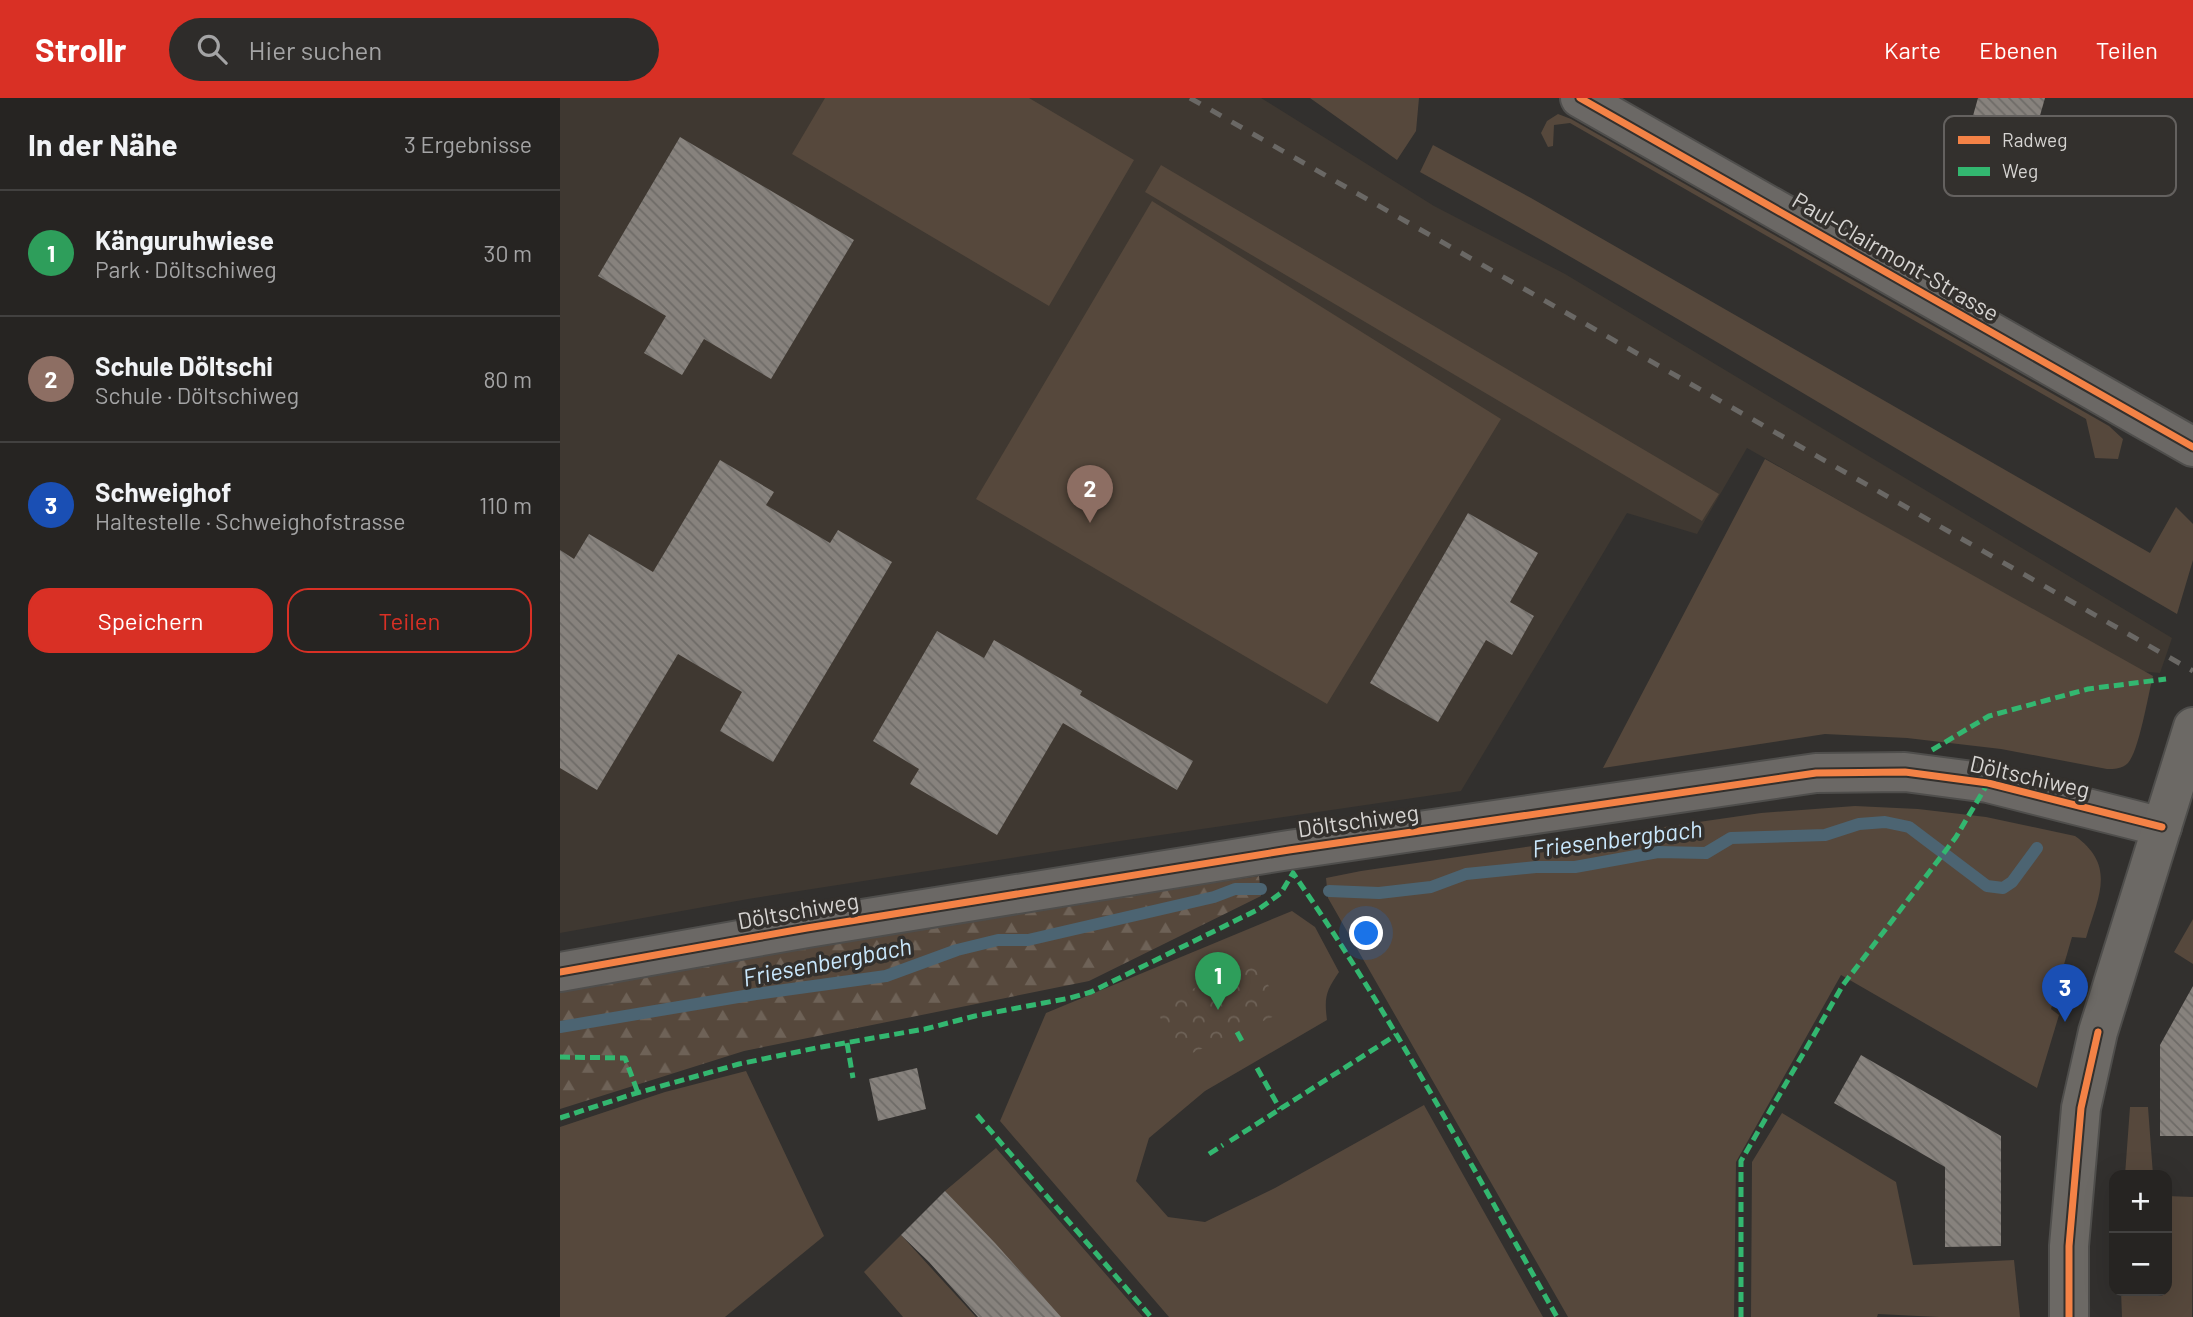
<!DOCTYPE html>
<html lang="de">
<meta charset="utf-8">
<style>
:root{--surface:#262422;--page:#2e2c2a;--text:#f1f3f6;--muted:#a4a4a5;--line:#424140;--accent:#d93025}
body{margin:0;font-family:Barlow,sans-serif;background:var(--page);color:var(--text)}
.controls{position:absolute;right:21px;bottom:21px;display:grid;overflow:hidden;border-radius:14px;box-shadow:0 7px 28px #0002}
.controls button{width:63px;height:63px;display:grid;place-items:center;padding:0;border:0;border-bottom:2px solid var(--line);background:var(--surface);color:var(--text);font:35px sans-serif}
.you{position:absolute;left:807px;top:836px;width:24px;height:24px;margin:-18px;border:5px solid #fff;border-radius:50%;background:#1a73e8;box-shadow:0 0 0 10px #1a73e833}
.badge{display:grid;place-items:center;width:46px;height:46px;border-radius:50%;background:var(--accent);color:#fff;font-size:23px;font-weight:700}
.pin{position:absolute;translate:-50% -58px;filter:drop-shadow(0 2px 4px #0008)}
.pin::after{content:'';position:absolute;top:37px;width:24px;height:21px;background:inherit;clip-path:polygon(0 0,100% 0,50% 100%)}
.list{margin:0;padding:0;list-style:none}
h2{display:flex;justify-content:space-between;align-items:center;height:91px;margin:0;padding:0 28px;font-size:30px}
h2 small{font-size:23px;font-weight:400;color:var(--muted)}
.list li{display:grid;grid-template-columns:46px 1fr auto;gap:21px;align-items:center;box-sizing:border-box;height:126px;padding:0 28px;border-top:2px solid var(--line)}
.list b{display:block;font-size:26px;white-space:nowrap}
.list p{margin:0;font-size:23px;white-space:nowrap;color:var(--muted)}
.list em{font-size:23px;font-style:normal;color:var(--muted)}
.actions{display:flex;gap:14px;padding:21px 28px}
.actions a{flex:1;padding:16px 0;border:2px solid var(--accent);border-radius:21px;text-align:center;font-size:24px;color:var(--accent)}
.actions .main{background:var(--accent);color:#fff}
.icon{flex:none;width:38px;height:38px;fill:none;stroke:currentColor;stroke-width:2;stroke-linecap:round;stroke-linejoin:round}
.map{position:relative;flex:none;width:1633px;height:1219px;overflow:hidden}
header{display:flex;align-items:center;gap:42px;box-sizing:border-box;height:98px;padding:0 35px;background:var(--accent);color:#fff}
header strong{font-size:33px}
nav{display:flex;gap:38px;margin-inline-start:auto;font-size:24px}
.search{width:490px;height:63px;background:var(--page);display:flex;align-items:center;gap:18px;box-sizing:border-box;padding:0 24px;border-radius:38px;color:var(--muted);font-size:26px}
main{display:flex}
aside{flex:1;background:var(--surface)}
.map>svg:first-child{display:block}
.built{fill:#3f3831}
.green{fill:#56483c}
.forest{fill:url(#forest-firs)}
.park{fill:url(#park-crowns)}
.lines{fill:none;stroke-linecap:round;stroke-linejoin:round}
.stream{stroke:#4c6472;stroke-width:12}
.building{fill:url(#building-back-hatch)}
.minor-casing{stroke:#4f4e4c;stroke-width:42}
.major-casing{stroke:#4f4e4c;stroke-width:42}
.minor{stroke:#6b6865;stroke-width:38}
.major{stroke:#6c6965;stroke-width:38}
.rail{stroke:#6a6865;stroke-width:5;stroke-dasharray:12 12;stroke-linecap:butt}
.quiet{stroke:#33b770;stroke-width:5;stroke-dasharray:10 5;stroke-linecap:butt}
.cycleway-casing{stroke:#33302d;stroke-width:11}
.cycleway{stroke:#f48246;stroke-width:7}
.labels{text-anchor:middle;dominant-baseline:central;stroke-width:7;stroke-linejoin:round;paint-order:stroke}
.street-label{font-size:23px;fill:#d6d4d2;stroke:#33302d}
.water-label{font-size:24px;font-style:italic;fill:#c9e7fc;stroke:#33302d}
.key{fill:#33302d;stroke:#64615f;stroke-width:2}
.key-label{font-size:19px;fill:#d6d4d2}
</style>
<header>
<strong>Strollr</strong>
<div class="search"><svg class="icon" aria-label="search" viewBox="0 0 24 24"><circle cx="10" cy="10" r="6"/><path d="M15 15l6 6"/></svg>Hier suchen</div>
<nav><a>Karte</a><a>Ebenen</a><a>Teilen</a></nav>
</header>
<main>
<aside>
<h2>In der Nähe<small>3 Ergebnisse</small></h2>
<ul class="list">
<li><span class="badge" style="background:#2e9e5b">1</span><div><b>Känguruhwiese</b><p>Park · Döltschiweg</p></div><em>30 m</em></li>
<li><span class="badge" style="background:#8d6e63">2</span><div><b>Schule Döltschi</b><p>Schule · Döltschiweg</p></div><em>80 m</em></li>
<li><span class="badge" style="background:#1a4fb4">3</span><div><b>Schweighof</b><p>Haltestelle · Schweighofstrasse</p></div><em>110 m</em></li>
</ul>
<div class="actions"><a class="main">Speichern</a><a>Teilen</a></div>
</aside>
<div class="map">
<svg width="1633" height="1219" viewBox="0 0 1633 1219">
<defs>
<pattern id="forest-firs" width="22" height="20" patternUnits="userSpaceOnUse" patternTransform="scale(1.75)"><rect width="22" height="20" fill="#56483c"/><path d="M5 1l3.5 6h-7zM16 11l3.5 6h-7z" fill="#6e6257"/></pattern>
<pattern id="park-crowns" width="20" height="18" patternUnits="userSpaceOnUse" patternTransform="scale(1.75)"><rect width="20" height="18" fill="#56483c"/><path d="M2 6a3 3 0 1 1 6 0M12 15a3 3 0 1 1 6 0" fill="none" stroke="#6e6257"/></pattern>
<pattern id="building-back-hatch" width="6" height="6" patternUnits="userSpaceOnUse" patternTransform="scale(1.75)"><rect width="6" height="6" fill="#87827d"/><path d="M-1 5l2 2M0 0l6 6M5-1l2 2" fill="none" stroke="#6e6b67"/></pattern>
</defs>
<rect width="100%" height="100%" fill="#32302e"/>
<!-- built -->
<path class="built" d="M 0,0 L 701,0 L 874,108 L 1005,176 L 1612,540 L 1600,575 L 1579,573 L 1187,350 L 1137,436 L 1067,415 L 901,693 L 560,743 L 188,801 L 0,835 Z"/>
<!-- green -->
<path class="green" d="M 265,0 L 469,0 L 574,62 L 489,208 L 232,56 Z
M 750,0 L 859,0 L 856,33 L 837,62 Z
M 998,16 L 1011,21 L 1549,328 L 1563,341 L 1558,361 L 1535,360 L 1526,321 L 1010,25 L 994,27 L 993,48 L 988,49 L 981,35 L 987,23 Z
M 873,47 L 971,100 L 1590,455 L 1616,409 L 1633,426 L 1633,462 L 1617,516 C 1364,370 1116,215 860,74 Z
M 601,67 L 1159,396 L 1142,423 L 585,94 Z
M 592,103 L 941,321 L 767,606 L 416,401 Z
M 1205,361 L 1593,578 C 1588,597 1579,653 1568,665 C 1562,671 1554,671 1547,671 L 1441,651 L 1347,640 L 1265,636 L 1043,670 Z
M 1295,708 L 1358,711 L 1426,719 L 1515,738 C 1557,768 1538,799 1526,840 L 1512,839 L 1491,911 L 1499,917 L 1477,990 L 1281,877 L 1176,1064 L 1174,1219 L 1008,1219 L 768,800 L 766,780 L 801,773 L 1201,715 Z
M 732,813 L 755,829 L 779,874 C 766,893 764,899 767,922 L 645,993 L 589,1040 L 576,1083 L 608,1119 L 645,1124 L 715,1090 L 864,1007 L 983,1219 L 609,1219 L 440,1023 L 486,915 Z
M 1633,821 L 1633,866 L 1614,854 Z
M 186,973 L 264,1138 L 165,1219 L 0,1219 L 0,1029 L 105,994 Z
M 1570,1009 L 1588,1009 L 1593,1077 L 1565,1077 Z
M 1222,1015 L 1336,1084 L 1353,1167 L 1454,1162 L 1460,1219 L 1379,1219 L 1318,1216 L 1317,1219 L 1191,1219 L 1192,1064 Z
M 436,1050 L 583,1219 L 500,1219 L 385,1093 Z
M 1607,1098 L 1633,1099 L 1632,1219 L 1562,1219 L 1561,1193 L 1607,1193 Z
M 341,1137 L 416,1219 L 343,1219 L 304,1174 Z"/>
<!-- forest -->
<path class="forest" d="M 699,778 L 701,798 L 529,883 L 184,953 L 0,1011 L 0,891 L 404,823 Z"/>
<!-- park -->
<path class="park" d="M 697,862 L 721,915 L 619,961 L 595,908 Z"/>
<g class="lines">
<!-- stream -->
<path class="stream" d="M 769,793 L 819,795 L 871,789 L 906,776 L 976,769 L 1015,769 L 1098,754 L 1146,755 L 1171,740 L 1265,737 L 1299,726 L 1325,724 L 1349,729 L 1427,788 L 1443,790 L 1452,784 L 1477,750
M 0,929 L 196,896 L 326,878 L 397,852 L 438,842 L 468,842 L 654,799 L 675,791 L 701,791"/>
</g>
<!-- building -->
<path class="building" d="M 1418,0 L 1485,0 L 1467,63 L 1405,46 Z
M 120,39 L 294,142 L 211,281 L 144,241 L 122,277 L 84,255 L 106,218 L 38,178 Z
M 160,362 L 214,394 L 206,407 L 270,445 L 278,432 L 332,464 L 213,664 L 160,633 L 182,594 L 118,556 L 37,692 L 0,670 L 0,452 L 14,461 L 29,436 L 93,474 Z
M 908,415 L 978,455 L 950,504 L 974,518 L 952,557 L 926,542 L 878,624 L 810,585 Z
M 377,533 L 424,560 L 434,542 L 522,593 L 520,597 L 633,663 L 617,692 L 503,625 L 437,737 L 350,686 L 359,671 L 313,643 Z
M 1633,888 L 1633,1038 L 1600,1038 L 1600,947 Z
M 1301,957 L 1441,1038 L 1441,1148 L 1385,1149 L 1385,1069 L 1274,1005 Z
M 357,970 L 366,1011 L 318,1023 L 309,981 Z
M 385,1093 L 435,1145 L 501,1219 L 418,1219 L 369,1164 L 341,1137 Z"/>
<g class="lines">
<defs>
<path id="minor" d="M 1020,0 L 1633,349
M 0,874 L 247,830 L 729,752 L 1256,675 L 1345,674 L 1428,685 L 1602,729"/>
<path id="major" d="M 1509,1219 L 1509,1148 L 1521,1010 L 1538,934 L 1633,629"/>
</defs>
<!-- minor casing -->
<use href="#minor" class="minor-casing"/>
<!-- major casing -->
<use href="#major" class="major-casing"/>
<!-- minor -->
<use href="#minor" class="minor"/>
<!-- major -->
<use href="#major" class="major"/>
<!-- rail -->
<path class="rail" d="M 630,0 L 1633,573"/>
<!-- quiet -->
<path class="quiet" d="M 1372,652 L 1429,618 L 1528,591 L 1606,581
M 677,934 L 682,943
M 287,945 L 293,980
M 0,959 L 65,960 L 78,995
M 697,970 L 720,1011
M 417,1017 L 591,1219
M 0,1020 L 70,997 L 179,966 L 256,950 L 365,931 L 415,918 L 510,900 L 531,894 L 699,811 L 721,795 L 733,775 C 831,916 912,1069 997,1219
M 670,1043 L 836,937
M 649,1056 L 663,1047
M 1181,1219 L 1181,1063 L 1283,887 L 1396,739 L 1428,685"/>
<defs>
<path id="cycleway" d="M 1020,0 L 1633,349
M 0,874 L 247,830 L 729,752 L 1256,675 L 1345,674 L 1428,685 L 1602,729
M 1509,1219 L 1509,1148 L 1521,1010 L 1538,934"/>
</defs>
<!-- cycleway casing -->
<use href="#cycleway" class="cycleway-casing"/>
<!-- cycleway -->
<use href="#cycleway" class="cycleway"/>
</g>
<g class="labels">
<!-- street labels -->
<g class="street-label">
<text transform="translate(1336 158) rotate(30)">Paul-Clairmont-Strasse</text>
<text transform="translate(1470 678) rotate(13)">Döltschiweg</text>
<text transform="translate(798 722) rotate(-8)">Döltschiweg</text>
<text transform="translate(238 812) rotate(-10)">Döltschiweg</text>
</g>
<!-- water labels -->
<g class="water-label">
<text transform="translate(1057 740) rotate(-7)">Friesenbergbach</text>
<text transform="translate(267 863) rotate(-11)">Friesenbergbach</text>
</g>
</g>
<!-- legend -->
<rect x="1384" y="18" width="232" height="80" rx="10" class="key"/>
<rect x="1398" y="38" width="32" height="8" fill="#f48246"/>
<rect x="1398" y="69" width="32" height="9" fill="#33b770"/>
<g class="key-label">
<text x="1442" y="49">Radweg</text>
<text x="1442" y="80">Weg</text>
</g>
</svg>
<div class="controls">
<button>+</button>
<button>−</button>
</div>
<div class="you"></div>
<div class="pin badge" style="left:658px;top:912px;background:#2e9e5b">1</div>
<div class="pin badge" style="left:530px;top:425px;background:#8d6e63">2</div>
<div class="pin badge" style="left:1505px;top:924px;background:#1a4fb4">3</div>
</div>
</main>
